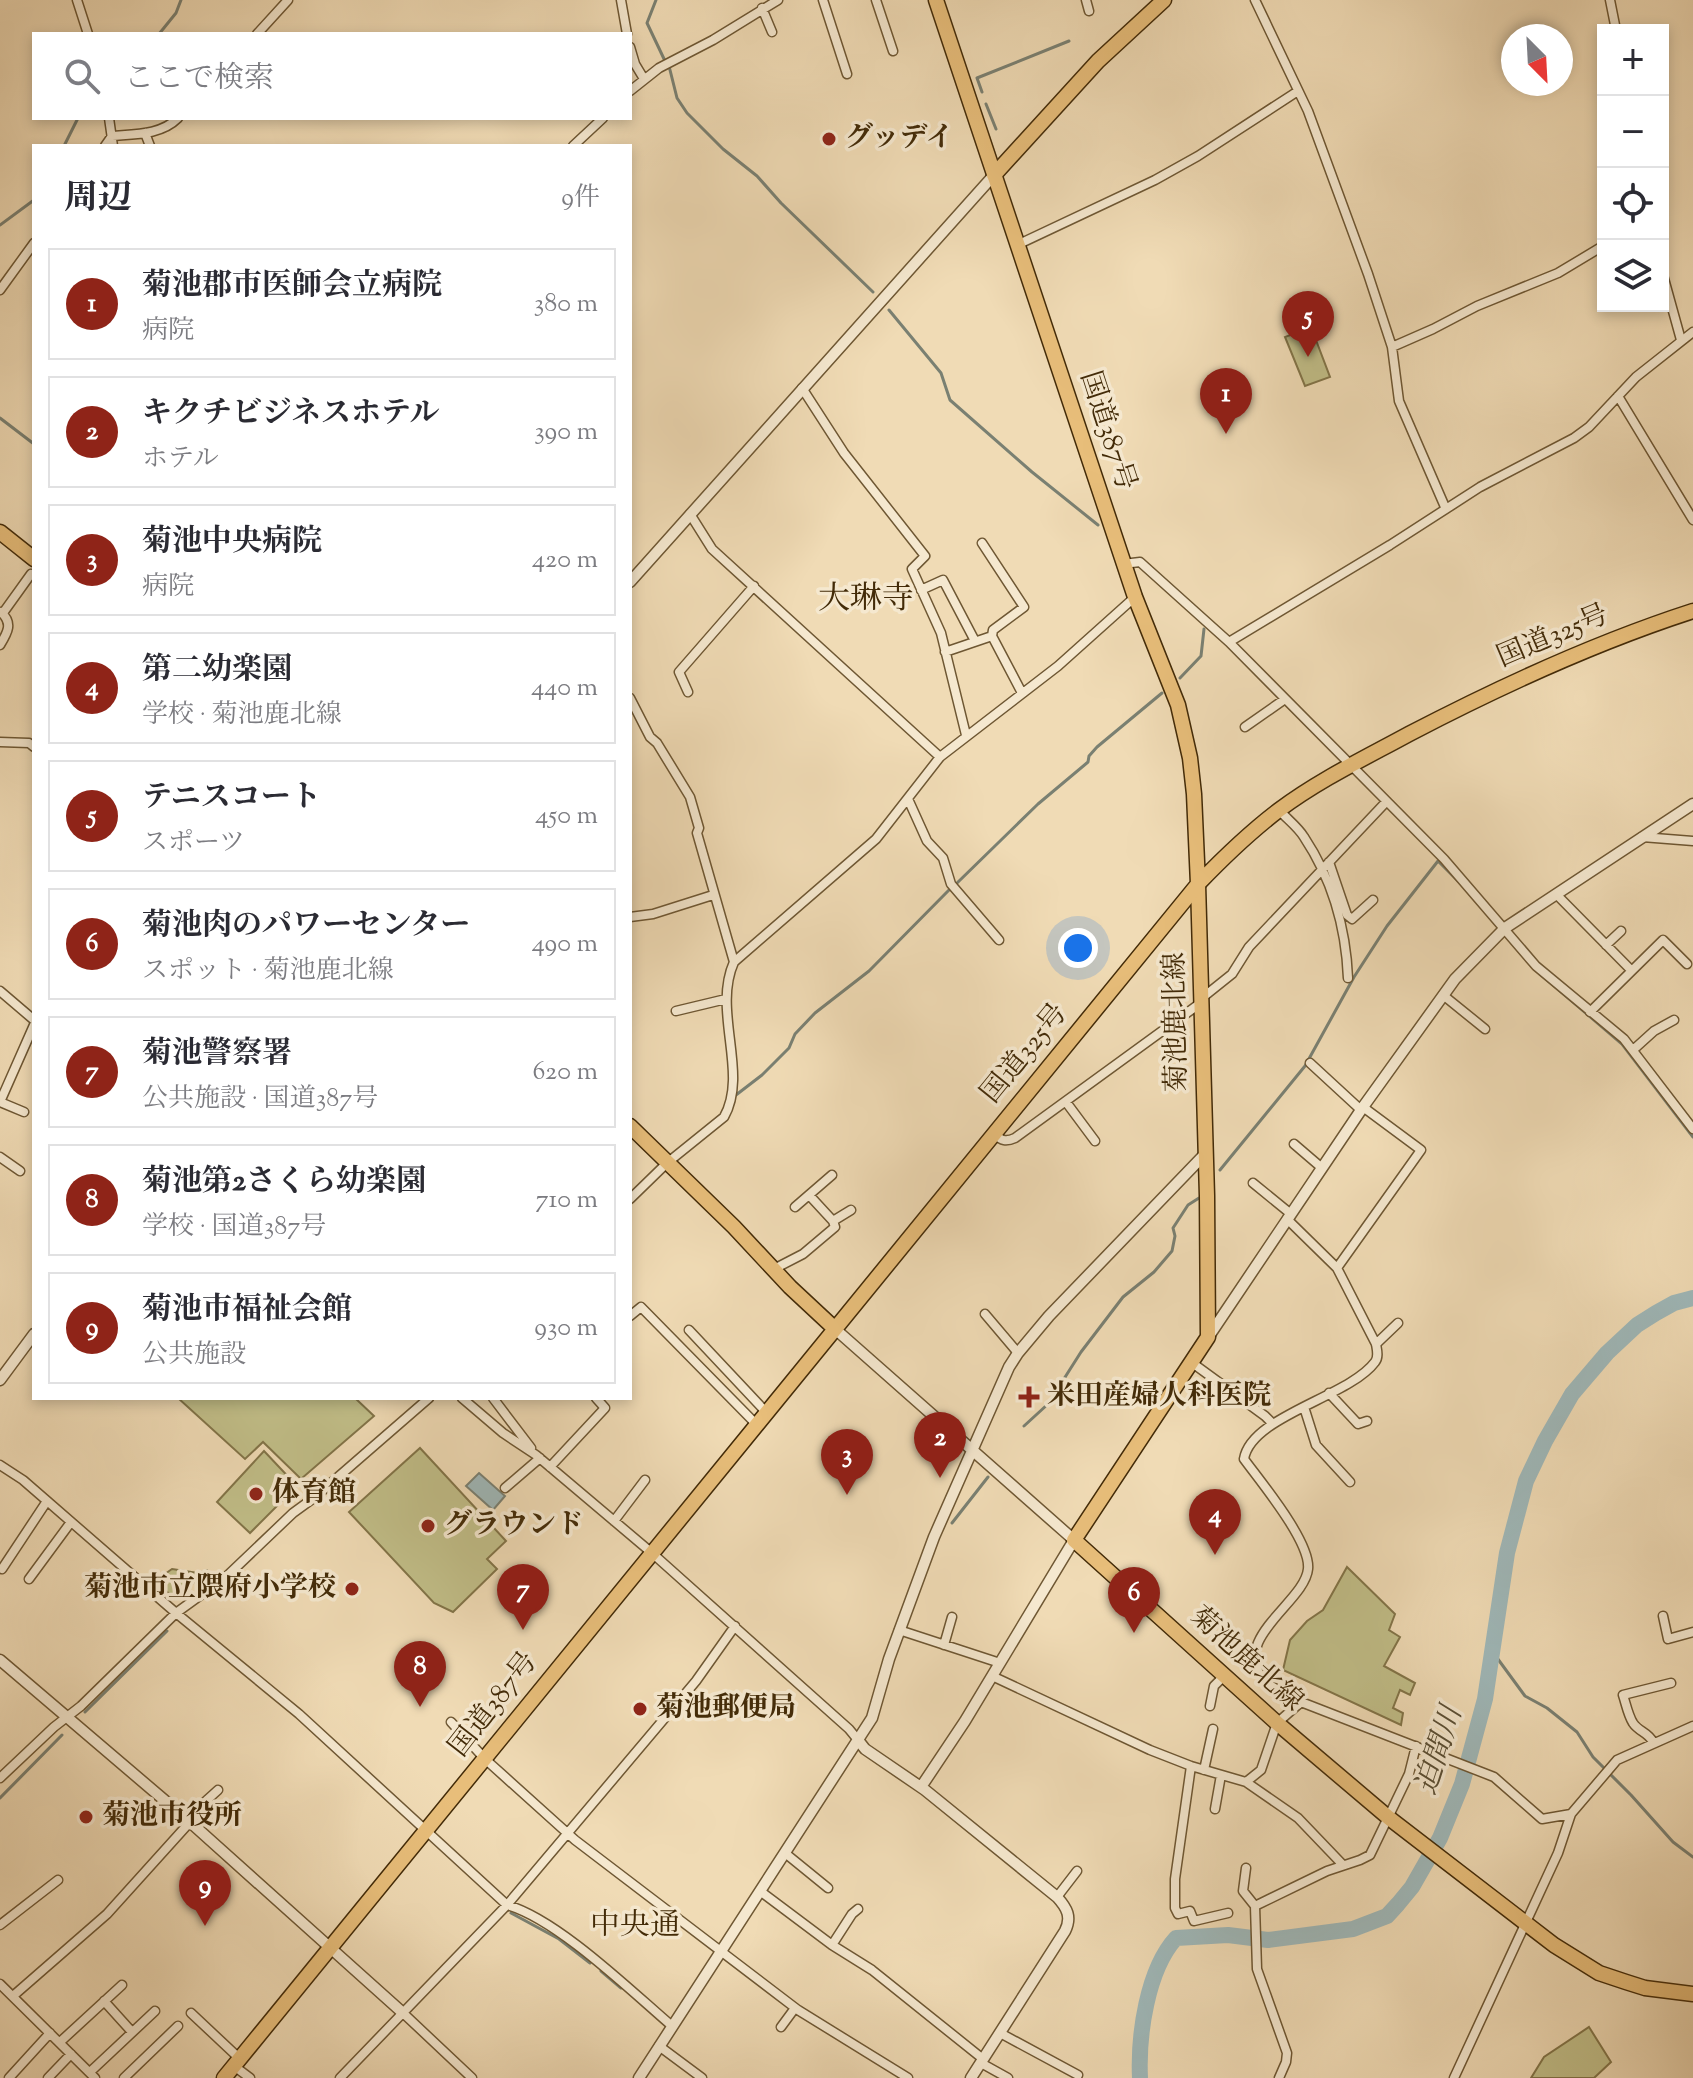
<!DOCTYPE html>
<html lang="ja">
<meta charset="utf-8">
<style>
:root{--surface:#fff;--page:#f2f2f3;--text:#2b2b33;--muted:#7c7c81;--line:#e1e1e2;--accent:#8f2418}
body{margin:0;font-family:"Sorts Mill Goudy","Noto Serif JP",serif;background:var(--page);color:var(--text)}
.controls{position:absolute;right:24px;top:24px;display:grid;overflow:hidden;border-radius:0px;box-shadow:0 4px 12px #0003}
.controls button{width:72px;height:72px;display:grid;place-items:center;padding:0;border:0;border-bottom:2px solid var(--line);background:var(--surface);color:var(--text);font:40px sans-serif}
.compass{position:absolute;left:1501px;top:24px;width:72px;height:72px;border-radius:50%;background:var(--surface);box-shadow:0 4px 12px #0003;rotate:156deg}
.you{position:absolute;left:1078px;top:948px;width:28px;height:28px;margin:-20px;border:6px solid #fff;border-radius:50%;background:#1a73e8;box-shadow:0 0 0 12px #1a73e833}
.badge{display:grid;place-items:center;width:52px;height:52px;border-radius:50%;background:var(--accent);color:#fff;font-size:26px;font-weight:700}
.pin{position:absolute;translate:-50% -66px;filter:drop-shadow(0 2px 4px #0008)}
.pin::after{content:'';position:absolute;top:42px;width:28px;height:24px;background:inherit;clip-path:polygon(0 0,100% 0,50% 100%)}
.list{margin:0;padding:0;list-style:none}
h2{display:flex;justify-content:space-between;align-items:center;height:104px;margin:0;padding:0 32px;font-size:34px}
h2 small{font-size:26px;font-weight:400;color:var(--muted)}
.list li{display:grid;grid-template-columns:52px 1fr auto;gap:24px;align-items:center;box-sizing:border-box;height:112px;margin:0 16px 16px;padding:0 16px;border:2px solid var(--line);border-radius:0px}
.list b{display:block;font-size:30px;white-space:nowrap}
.list p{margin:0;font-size:26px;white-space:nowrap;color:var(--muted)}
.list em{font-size:26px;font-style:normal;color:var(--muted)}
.icon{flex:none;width:44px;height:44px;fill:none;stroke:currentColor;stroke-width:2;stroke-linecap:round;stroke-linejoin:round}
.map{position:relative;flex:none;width:1693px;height:2078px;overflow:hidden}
.search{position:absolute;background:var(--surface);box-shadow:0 4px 12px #0003;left:32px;top:32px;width:600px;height:88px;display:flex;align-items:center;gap:20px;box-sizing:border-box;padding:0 28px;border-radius:0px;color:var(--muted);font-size:30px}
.panel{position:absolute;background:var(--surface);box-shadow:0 4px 12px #0003;left:32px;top:144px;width:600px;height:1256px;border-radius:0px}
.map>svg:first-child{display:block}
.green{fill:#c1be88;stroke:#827448;stroke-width:2}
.water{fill:#9fb8b9;stroke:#7a8072;stroke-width:2}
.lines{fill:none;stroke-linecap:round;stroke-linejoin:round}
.stream{stroke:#7a8072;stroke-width:3}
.river{stroke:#9fb8b9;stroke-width:16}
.minor-casing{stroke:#6e5733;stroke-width:11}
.tertiary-casing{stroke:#6e5733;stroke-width:13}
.primary-casing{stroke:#432b08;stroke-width:17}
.trunk-casing{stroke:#432b08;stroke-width:17}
.minor{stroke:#f5e8cf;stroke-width:8}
.tertiary{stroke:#f5e8cf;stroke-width:10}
.primary{stroke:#e8be7a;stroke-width:14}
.trunk{stroke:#e8be7a;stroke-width:14}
.poi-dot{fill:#8f2418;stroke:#f5e8cf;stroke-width:3}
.labels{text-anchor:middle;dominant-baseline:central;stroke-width:7;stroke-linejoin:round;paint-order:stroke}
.poi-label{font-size:28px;font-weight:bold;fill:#432b08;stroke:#f5e8cf;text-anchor:start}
.street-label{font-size:28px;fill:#432b08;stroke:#f5e8cf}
.water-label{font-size:30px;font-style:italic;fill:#5a4e34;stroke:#f5e8cf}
.neighbourhood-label{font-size:30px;fill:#432b08;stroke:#f5e8cf}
.quarter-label{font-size:32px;fill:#432b08;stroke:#f5e8cf}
</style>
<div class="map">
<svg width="1693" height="2078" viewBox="0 0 1693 2078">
<rect width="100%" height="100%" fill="#f0dbb5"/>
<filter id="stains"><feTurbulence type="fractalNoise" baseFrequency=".0025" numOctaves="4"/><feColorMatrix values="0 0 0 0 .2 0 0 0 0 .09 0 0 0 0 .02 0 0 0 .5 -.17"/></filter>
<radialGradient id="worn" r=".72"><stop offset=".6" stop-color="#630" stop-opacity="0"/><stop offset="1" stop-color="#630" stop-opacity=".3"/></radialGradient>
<!-- green -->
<path class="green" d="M 1311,327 L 1330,377 L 1305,386 L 1285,337 Z
M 178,1398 L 355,1398 L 374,1416 L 301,1479 L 263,1442 L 245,1459 Z
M 420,1448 L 506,1541 L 487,1559 L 497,1569 L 453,1612 L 434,1603 L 349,1512 Z
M 264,1451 L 297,1486 L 250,1533 L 217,1502 Z
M 1347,1567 L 1395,1614 L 1389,1630 L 1400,1637 L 1384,1666 L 1415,1683 L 1410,1695 L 1400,1690 L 1393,1708 L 1403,1713 L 1401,1725 L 1283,1670 L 1290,1640 L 1307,1621 L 1323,1610 Z
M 172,1569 L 198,1573 L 208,1570 L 175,1599 L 155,1581 Z
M 1589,2027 L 1611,2062 L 1594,2078 L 1531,2078 L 1544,2057 Z"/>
<!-- water -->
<path class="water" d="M 479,1473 L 505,1496 L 493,1510 L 466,1486 Z"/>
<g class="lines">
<!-- stream -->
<path class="stream" d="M 656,0 L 647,23 L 665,61
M 159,34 L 176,13 L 181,0
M 669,66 L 677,98 L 687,113 L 723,149 L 757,176 L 781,203 L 873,292
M 982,92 L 977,78 L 1069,41
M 986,104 L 996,129
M 64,146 L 78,118
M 0,225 L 34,200
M 889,310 L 941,373 L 950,400 L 1032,472 L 1098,525
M 0,418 L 34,444
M 1180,678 L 1201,656 L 1204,629
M 956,884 L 1038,804 L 1088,762 L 1089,756 L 1097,747 L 1162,693
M 1539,973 L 1622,1044 L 1693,1137
M 736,1095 L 762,1075 L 789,1048 L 795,1034 L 815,1013 L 869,971 L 949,890
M 1220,1170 L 1305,1066 L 1354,977 L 1387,926 L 1438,861 L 1458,881
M 1024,1426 L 1048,1404 L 1081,1352 L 1123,1297 L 1154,1272 L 1172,1251 L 1175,1236 L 1173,1228 L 1188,1205 L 1199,1198
M 952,1523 L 988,1477
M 1492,1651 L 1525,1696 L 1547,1708 L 1577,1732 L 1593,1757 L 1631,1795 L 1673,1842 L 1693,1857
M 85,1712 L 167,1631
M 0,1798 L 62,1735
M 511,1913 L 559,1939 L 590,1963
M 601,1971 L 621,1988"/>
<!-- river -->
<path class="river" d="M 1140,2078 C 1138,2035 1147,1970 1176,1938 L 1228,1935 L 1268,1940 L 1353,1929 L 1387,1916 L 1398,1904 L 1412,1887 L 1440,1838 L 1462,1784 L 1485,1699 L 1507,1553 L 1526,1481 L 1545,1441 L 1572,1394 L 1607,1353 L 1637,1325 L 1656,1313 L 1674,1303 L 1693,1298"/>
<defs>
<path id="minor" d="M 77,0 L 88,34
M 621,0 L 627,34
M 823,0 L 847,74
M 876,0 L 893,51
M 1086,0 L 1089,11
M 1255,0 L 1308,111 L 1368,274 L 1392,347 L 1399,401 L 1445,507
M 1610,0 L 1616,30
M 762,8 L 772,32
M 257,34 L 288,0
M 630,47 L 635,64 L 644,79
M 630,91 L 659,68 L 713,40 L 778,0
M 109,118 L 113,146
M 145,133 L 150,146
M 105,146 L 112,136 C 135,134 161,135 178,118
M 573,146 L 603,118
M 1017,245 L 1155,180 L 1198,156 L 1298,91
M 1663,275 L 1681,340
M 0,290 L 34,243
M 1392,347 L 1433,329 L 1477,306 L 1558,273 L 1603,246
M 802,388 L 844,453 L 925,556 L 912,569 L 941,633 L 966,735
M 1618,396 L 1693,520
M 690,514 L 712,549 L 940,757
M 982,543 L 1024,607 L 993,630 L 992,636 L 1022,693
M 1123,564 L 1140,562 L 1229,642 L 1444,859 L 1536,966 L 1624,1039 L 1693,1129
M 921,590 L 943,580 L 975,641
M 3,613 L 31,574
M 1229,642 L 1390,545 L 1480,487 L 1574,438 L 1589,427 L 1636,377 L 1693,332
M 0,645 C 8,632 13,623 1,612
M 945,652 L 992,636
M 688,692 L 679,672 L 754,586
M 630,698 L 650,737 L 657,743 L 690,797 L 699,828 L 697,833 L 734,962
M 1245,727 L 1285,699
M 0,742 L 29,743 L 34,747
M 908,799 L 927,841 L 943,858 L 951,884 L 999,940
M 1279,810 C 1287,819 1298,827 1304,837 C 1332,879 1346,929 1348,978
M 1642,837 L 1693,841
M 1329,862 L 1347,915 L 1352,919 L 1373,900
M 1556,894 L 1631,970
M 630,917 L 653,914 L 713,895
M 1606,945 L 1621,931
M 0,991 L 34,1020
M 1443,995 L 1485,1029
M 1202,998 L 1232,974 L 1249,947 L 1386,802
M 676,1011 L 726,999
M 1590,1012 L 1663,940 L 1687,964
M 1633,1050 L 1654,1031 L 1674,1020
M 1310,1063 L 1361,1110
M 0,1102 L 34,1025
M 0,1102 L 24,1112
M 1066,1102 L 1095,1141
M 994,1134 C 1002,1141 1006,1142 1015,1138 L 1202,1002
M 1294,1144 L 1322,1168
M 0,1157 L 20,1171
M 1253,1183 L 1291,1214
M 630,1199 L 667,1163 L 724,1117 C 749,1073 712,1011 734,962 L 876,839 L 940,757 L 1058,666 L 1135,597
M 795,1207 L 832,1175
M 1287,1219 L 1337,1268 L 1376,1344 C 1377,1350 1379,1357 1375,1362 C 1349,1397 1251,1416 1244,1459 C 1260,1481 1311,1542 1308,1569 C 1305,1602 1229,1639 1264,1680 C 1273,1690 1290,1695 1301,1702 L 1494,1777 L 1542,1819 L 1571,1814
M 833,1221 L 851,1210
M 1337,1268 L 1421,1150 L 1363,1107
M 774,1269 L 803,1254 L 835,1227 L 833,1221 L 809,1195
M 985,1314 L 1018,1353
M 630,1316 L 641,1307 L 756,1424
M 689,1330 L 766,1412
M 1376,1344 L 1398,1323
M 1191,1362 L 1265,1416 L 1273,1424
M 1329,1393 L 1358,1424 L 1367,1421
M 462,1398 L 503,1433 L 536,1455 L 652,1553 L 849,1729 L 858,1740
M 493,1398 L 531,1448
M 1304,1407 L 1316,1445 L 1350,1482
M 0,1465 L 23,1480 L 176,1613 L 299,1714 L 507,1905 C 557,1919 630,1990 672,2026
M 550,1467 L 605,1408 L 596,1398
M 505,1488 L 540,1458
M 614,1521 L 645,1480
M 2,1569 L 47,1501
M 29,1579 L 71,1522
M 1663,1616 L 1668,1639 L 1693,1632
M 899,1630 L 1000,1663
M 944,1645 L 952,1617
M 992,1676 L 1150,1750 L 1191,1766 L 1246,1782 L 1298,1818 L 1343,1865
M 1210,1706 L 1214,1686 L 1224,1676
M 451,1722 L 485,1759 L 575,1840 L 798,2010 L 908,2078
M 1653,1742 C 1648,1732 1639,1732 1633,1723 C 1628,1715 1626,1704 1623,1695 L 1671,1683
M 1191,1766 L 1175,1879 L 1175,1908 L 1178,1914 L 1190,1911 L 1194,1921 L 1228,1913
M 1204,1770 L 1213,1729
M 0,1778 L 54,1727 L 81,1706 L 176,1613 L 227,1576 L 293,1513 L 315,1497 L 429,1398
M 1246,1782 L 1261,1770 L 1277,1723 L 1301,1702
M 1215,1809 L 1221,1775
M 186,1819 L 218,1790
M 785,1853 L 828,1888
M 1246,1868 L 1243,1891 L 1255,1906
M 760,1891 L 832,1945 L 872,1970 L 983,2059
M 1057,1897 L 1077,1871
M 0,1925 L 58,1880
M 832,1945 L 852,1914 L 858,1909
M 0,1984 L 95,2078
M 13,1996 L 107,1914 L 190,1822
M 104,2001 L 132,2032
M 191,2013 L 240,2059
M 403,2013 L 472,2078
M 781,2027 L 795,2008
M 1000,2033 L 1078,2075
M 60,2042 L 122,1985
M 659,2046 L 702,2078
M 981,2063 L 1008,2078
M 234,2066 L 250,2078
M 90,2072 L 155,2011
M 9,2078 L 50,2033
M 48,2078 L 71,2054
M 124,2078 L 178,2026
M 340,2078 L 507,1905 L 696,1681 L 735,1626
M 1279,2078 L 1286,2062 L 1287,2053 L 1257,1969 L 1255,1906 L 1327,1871 L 1360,1860 L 1370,1855 L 1409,1774 L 1416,1746
M 1454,2078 L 1558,1853 L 1571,1814 L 1617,1760 L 1693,1726"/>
<path id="tertiary" d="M 630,582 L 994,175
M 834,1328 L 1074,1540 L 965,1721 L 921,1787
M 1209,1336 L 1363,1107 L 1455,979 L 1505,928 L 1693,804
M 0,1380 L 34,1334
M 0,1660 L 190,1822 L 403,2013
M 858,1740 L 865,1749 L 925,1790 L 1057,1897 C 1067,1908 1072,1917 1065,1931 L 971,2078
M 639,2078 L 872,1718 L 889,1659 L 934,1537 L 1009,1367 L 1018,1353 L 1049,1316 L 1206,1153"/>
<path id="primary" d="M 994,175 L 1098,61 L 1164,0
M 1198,884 L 1207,1196 L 1208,1337 L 1074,1540 L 1277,1723 L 1389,1818 L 1554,1945 L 1599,1973 L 1626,1982 L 1645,1988 L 1693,1994"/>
<path id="trunk" d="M 936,0 L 1135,597 L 1178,705 L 1190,758 L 1194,794 L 1198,884
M 0,532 L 34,559
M 630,1126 L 734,1227 L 790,1287 L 834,1328
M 224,2078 L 1198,884 C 1223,858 1250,832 1279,810 C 1319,780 1365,758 1409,734 C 1501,686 1594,643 1693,611"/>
</defs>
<!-- minor casing -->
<use href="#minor" class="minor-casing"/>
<!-- tertiary casing -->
<use href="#tertiary" class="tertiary-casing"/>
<!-- primary casing -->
<use href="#primary" class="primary-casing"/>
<!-- trunk casing -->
<use href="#trunk" class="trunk-casing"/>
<!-- minor -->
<use href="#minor" class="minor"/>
<!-- tertiary -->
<use href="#tertiary" class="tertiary"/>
<!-- primary -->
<use href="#primary" class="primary"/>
<!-- trunk -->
<use href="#trunk" class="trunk"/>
</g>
<!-- markers -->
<g class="poi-dot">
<circle cx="829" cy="139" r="8"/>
<path d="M1025 1385h8v8h8v8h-8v8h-8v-8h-8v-8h8z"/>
<circle cx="256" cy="1494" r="8"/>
<circle cx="428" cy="1526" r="8"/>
<circle cx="352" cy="1589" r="8"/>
<circle cx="640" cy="1709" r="8"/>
<circle cx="86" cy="1817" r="8"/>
</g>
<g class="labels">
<!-- poi labels -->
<g class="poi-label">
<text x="845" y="139">グッデイ</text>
<text x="1047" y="1397">米田産婦人科医院</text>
<text x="272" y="1494">体育館</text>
<text x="444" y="1526">グラウンド</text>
<text x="336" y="1589" text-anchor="end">菊池市立隈府小学校</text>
<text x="656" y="1709">菊池郵便局</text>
<text x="102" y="1817">菊池市役所</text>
</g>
<!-- street labels -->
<g class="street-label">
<text transform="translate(1107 431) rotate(72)">国道387号</text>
<text transform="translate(1553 637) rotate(-23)">国道325号</text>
<text transform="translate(1177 1022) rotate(-91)">菊池鹿北線</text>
<text transform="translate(1025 1054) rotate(-51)">国道325号</text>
<text transform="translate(1246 1660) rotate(42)">菊池鹿北線</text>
<text transform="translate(494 1705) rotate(-52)">国道387号</text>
</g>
<!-- water labels -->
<g class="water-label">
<text transform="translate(1440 1751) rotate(-72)">迫間川</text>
</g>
<!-- neighbourhood labels -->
<g class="neighbourhood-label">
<text x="635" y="1926">中央通</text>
</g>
<!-- quarter labels -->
<g class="quarter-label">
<text x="866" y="600">大琳寺</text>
</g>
</g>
<rect width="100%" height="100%" filter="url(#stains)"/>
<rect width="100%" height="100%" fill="url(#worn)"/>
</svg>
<div class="controls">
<button>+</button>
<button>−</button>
<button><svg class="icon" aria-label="locate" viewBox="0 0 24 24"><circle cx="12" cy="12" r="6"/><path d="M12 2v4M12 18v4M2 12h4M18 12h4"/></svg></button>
<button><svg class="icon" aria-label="layers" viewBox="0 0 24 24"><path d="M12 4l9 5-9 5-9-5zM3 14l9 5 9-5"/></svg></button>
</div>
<svg class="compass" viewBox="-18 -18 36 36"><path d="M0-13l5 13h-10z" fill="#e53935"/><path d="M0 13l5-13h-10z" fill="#7c7c81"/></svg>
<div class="you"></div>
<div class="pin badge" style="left:1226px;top:434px">1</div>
<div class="pin badge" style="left:940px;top:1478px">2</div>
<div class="pin badge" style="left:847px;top:1495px">3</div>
<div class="pin badge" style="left:1215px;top:1555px">4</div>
<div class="pin badge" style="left:1308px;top:357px">5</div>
<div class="pin badge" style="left:1134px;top:1633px">6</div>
<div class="pin badge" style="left:523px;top:1630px">7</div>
<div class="pin badge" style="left:420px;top:1707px">8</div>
<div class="pin badge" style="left:205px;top:1926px">9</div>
<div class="search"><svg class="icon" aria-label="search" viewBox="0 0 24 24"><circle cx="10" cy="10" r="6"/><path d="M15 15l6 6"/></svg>ここで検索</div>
<section class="panel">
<h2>周辺<small>9件</small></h2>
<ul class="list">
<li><span class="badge">1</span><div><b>菊池郡市医師会立病院</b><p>病院</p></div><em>380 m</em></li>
<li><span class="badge">2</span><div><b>キクチビジネスホテル</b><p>ホテル</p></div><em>390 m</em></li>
<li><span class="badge">3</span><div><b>菊池中央病院</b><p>病院</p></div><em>420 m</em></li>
<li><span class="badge">4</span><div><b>第二幼楽園</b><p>学校 · 菊池鹿北線</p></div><em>440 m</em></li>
<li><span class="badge">5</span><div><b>テニスコート</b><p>スポーツ</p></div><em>450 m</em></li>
<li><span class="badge">6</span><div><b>菊池肉のパワーセンター</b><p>スポット · 菊池鹿北線</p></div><em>490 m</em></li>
<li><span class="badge">7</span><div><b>菊池警察署</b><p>公共施設 · 国道387号</p></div><em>620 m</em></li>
<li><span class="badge">8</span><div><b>菊池第2さくら幼楽園</b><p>学校 · 国道387号</p></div><em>710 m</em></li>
<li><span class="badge">9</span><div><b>菊池市福祉会館</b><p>公共施設</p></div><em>930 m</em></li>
</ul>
</section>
</div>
